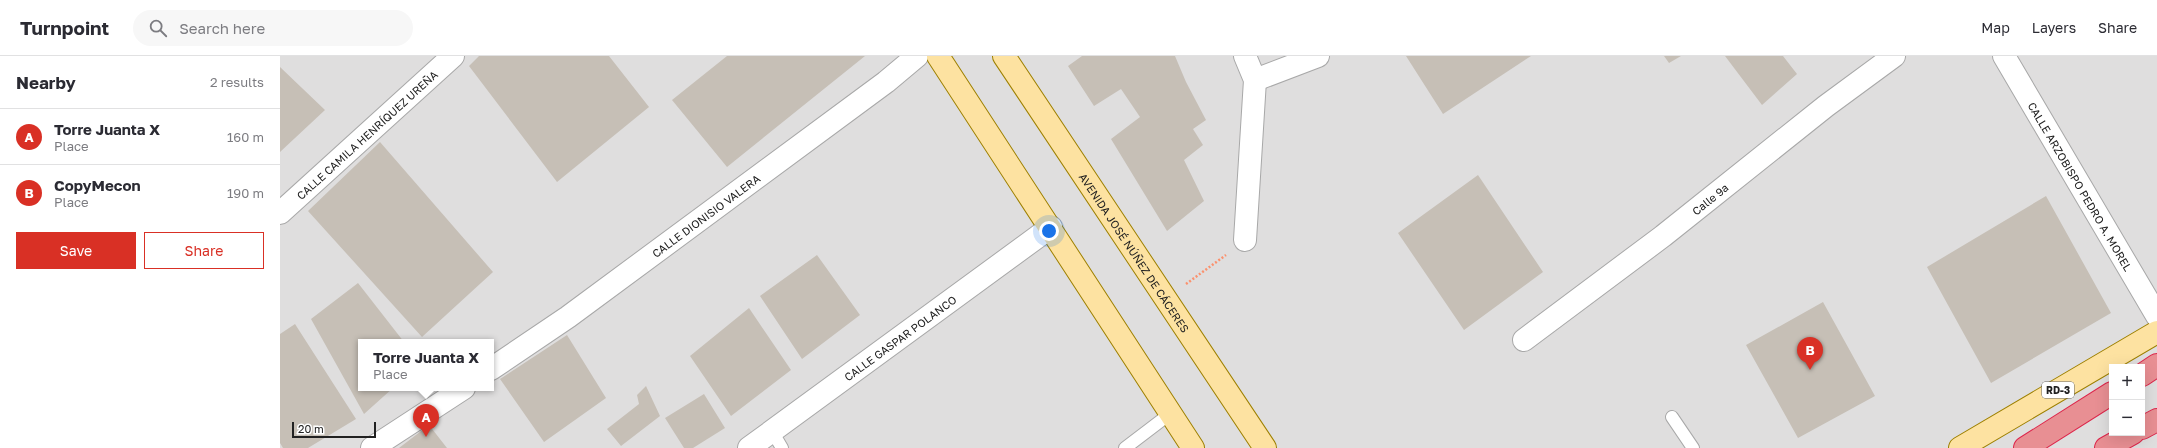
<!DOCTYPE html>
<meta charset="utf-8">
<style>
:root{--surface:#fff;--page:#f7f7f7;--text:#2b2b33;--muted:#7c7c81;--line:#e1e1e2;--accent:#d93025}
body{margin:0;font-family:"Golos Text",sans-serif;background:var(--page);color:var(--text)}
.controls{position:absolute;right:12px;bottom:12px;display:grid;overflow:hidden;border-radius:0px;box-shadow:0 4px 16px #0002}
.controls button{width:36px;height:36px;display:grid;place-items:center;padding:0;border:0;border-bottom:1px solid var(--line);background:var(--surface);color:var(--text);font:20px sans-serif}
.scale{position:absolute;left:12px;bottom:10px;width:84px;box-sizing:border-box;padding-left:4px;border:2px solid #212121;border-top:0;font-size:11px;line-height:14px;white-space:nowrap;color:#212121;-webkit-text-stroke:3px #fff;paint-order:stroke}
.you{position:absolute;left:769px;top:175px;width:14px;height:14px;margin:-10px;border:3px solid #fff;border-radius:50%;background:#1a73e8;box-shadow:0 0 0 6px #1a73e833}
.badge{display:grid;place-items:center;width:26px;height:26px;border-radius:50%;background:var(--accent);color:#fff;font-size:13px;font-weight:700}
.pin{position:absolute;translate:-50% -33px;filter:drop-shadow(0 1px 2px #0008)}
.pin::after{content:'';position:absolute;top:21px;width:14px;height:12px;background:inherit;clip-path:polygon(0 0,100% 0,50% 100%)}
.popup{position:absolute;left:78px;top:283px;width:136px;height:52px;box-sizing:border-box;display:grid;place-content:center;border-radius:0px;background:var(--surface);filter:drop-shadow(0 1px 3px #0005);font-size:13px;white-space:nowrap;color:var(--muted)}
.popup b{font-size:15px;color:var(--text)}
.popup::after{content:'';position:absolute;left:50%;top:100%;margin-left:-8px;border:8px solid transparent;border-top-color:var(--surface)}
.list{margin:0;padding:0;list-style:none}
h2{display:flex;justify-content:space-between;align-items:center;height:52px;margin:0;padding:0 16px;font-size:17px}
h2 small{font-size:13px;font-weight:400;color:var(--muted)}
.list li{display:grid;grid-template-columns:26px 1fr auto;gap:12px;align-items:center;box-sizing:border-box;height:56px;padding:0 16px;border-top:1px solid var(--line)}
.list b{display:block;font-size:15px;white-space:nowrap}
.list p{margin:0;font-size:13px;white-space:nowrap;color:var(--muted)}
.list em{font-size:13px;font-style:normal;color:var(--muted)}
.actions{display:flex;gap:8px;padding:12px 16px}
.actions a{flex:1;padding:9px 0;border:1px solid var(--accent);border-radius:0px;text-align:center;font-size:14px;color:var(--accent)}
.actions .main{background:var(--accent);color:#fff}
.icon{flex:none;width:22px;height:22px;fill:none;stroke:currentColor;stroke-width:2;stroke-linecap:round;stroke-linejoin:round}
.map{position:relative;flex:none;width:1877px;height:392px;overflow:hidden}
header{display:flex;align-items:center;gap:24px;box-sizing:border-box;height:56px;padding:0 20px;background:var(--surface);border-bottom:1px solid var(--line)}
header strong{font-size:19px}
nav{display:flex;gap:22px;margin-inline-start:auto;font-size:14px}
.search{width:280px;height:36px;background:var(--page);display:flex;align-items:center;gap:10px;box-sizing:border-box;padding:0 14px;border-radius:22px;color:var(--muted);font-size:15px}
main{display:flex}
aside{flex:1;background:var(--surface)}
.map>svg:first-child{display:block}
.residential{fill:#dfdede;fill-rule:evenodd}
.building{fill:#c6bfb6}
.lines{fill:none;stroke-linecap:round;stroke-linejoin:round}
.service-casing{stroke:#a8a8a8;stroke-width:14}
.minor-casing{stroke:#a8a8a8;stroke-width:24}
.primary-casing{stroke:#9e8000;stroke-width:24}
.motorway-casing{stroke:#dd264b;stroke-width:24}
.path{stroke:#fb916e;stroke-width:2.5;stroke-dasharray:2 2;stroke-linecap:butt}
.service{stroke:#fff;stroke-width:12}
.minor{stroke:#fff;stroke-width:22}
.primary{stroke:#fde2a1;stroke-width:22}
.motorway{stroke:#e88f93;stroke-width:22}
.labels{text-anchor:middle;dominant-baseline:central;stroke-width:3;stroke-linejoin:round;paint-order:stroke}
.shield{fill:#fff;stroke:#646464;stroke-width:1}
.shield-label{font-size:10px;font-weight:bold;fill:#212121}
.street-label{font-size:11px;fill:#212121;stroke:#fff}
</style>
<header>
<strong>Turnpoint</strong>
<div class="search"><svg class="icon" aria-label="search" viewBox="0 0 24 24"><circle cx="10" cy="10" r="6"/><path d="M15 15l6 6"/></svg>Search here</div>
<nav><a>Map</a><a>Layers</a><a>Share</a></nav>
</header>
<main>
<aside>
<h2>Nearby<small>2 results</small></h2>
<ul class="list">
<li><span class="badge">A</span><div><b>Torre Juanta X</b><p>Place</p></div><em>160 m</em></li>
<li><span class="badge">B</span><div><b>CopyMecon</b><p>Place</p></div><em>190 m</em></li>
</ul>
<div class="actions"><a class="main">Save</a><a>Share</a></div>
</aside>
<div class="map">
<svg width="1877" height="392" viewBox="0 0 1877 392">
<rect width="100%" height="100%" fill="#f1efe7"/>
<!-- residential -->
<path class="residential" d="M 0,0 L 1877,0 L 1877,392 L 0,392 ZM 81,286 L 211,286 L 211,332 L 81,332 ZM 1832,311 L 1862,311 L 1862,377 L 1832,377 Z"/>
<!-- building -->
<path class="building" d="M 199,0 L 329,0 L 369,51 L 277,126 L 189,10 Z
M 447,0 L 585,0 L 447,111 L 392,44 Z
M 802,0 L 895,0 L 906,26 L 926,64 L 913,73 L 923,89 L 904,104 L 924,145 L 887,175 L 831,83 L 860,61 L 841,33 L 814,50 L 788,10 Z
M 1126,0 L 1251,0 L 1163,58 Z
M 1384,0 L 1401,0 L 1389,7 Z
M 1445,0 L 1503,0 L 1517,18 L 1482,49 Z
M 0,11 L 45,54 L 0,96 Z
M 100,86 L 213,216 L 142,281 L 28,155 Z
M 1198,119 L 1263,216 L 1184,274 L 1118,177 Z
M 1766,140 L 1831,257 L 1711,327 L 1647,211 Z
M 537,199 L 580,259 L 522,303 L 480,240 Z
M 78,227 L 124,286 L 81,286 L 81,332 L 113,332 L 84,358 L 31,263 Z
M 1543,246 L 1595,340 L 1518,382 L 1466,289 Z
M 469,252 L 511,314 L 451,360 L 410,300 Z
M 15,268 L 76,363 L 28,392 L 3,392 L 0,387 L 0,278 Z
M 287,279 L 326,342 L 264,386 L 220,323 Z
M 366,330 L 380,360 L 341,390 L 327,373 L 359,348 L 357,339 Z
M 424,338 L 445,372 L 413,392 L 404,392 L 385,362 Z
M 149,369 L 167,392 L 119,392 Z"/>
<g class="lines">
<defs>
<path id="service" d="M 1392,361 L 1413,392
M 492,375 L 502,392
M 845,392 L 891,357"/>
<g id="minor">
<path d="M 965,0 L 975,24 L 965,184"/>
<path id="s1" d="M 1724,0 L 1877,260"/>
<path d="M 975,24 L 1038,0"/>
<path id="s2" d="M 0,157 L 173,0"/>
<path d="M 1244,284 L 1383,180 L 1546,50 L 1614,0"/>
<path id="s3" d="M 211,313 L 288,261 L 606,26 L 637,0"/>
<path d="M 92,392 L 184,332"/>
<path id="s4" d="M 469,392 L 771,171"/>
</g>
<g id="primary">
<path d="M 658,0 L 913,392"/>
<path id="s5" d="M 724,0 L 985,392"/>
<path d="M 1680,392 L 1877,276"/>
</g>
<path id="motorway" d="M 1862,319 L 1877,309
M 1862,372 L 1877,364
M 1745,392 L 1832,337
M 1826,392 L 1853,377"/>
</defs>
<!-- service casing -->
<use href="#service" class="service-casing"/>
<!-- minor casing -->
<use href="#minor" class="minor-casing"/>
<!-- primary casing -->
<use href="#primary" class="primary-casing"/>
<!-- motorway casing -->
<use href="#motorway" class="motorway-casing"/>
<!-- path -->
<path class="path" d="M 906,228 L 946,199"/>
<!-- service -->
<use href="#service" class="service"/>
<!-- minor -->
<use href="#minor" class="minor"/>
<!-- primary -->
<use href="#primary" class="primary"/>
<!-- motorway -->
<use href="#motorway" class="motorway"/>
</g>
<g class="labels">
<!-- shield labels -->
<rect class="shield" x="1762" y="326" width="32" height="16" rx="3"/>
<g class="shield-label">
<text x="1778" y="334">RD-3</text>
</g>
<!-- street labels -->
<g class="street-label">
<text stroke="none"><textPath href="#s2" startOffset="117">CALLE CAMILA HENRÍQUEZ UREÑA</textPath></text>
<text stroke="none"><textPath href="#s1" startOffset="151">CALLE ARZOBISPO PEDRO A. MOREL</textPath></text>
<text transform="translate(1430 143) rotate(-39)">Calle 9ª</text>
<text stroke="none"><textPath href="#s3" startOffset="264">CALLE DIONISIO VALERA</textPath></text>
<text stroke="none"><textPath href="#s5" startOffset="236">AVENIDA JOSÉ NÚÑEZ DE CÁCERES</textPath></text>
<text stroke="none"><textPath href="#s4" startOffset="187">CALLE GASPAR POLANCO</textPath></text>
</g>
</g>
</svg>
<div class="controls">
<button>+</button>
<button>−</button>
</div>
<div class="scale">20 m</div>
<div class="you"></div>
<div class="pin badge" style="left:146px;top:381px">A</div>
<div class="popup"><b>Torre Juanta X</b>Place</div>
<div class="pin badge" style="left:1530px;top:314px">B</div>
</div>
</main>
